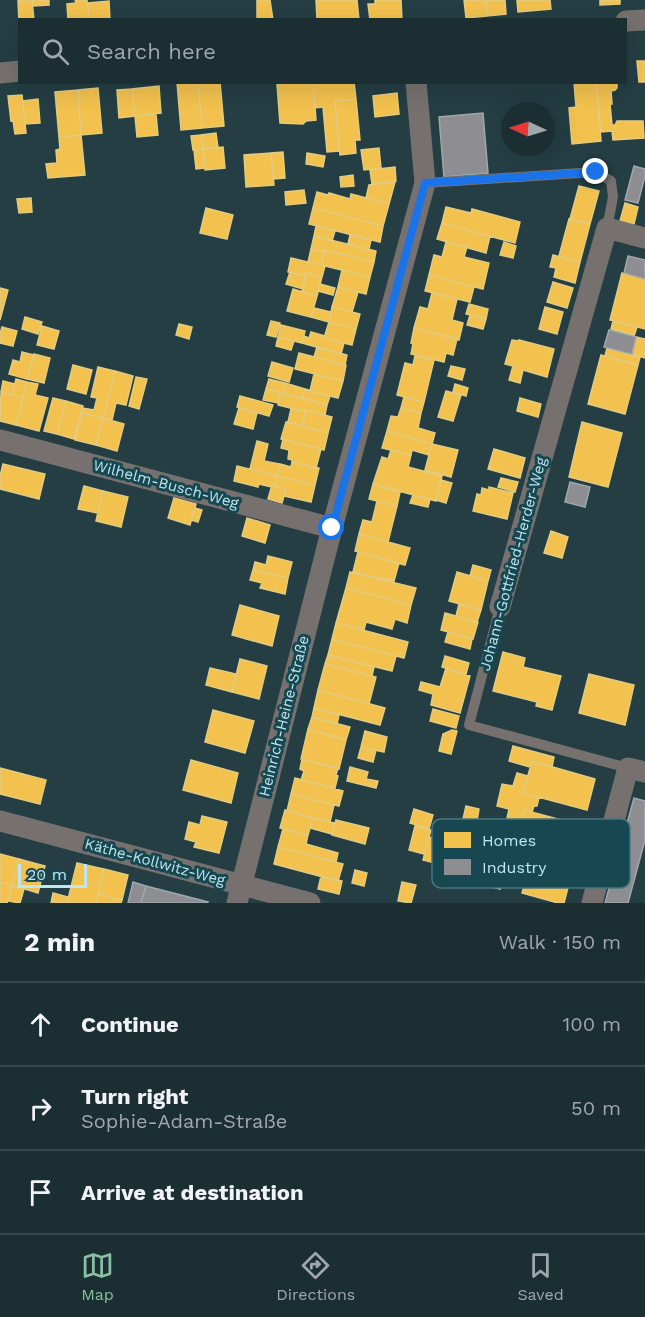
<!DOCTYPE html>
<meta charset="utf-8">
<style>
:root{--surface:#1b2e32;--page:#24363a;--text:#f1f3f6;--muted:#a0a8ac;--line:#394a4d;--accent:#8abfa5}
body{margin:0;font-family:"Work Sans",sans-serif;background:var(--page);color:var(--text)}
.compass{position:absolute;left:501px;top:102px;width:54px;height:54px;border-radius:50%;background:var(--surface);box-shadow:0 6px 24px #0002;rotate:274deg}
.scale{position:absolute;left:18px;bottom:15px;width:69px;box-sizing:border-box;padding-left:6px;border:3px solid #bee6f0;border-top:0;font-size:16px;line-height:21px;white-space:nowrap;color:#bee6f0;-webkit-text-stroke:4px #174750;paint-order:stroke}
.stop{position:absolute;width:18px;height:18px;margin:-14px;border:4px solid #1a73e8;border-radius:50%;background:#fff}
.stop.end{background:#1a73e8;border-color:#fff;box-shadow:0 2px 6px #0008}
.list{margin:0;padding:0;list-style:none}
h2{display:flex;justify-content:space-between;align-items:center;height:78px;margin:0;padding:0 24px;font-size:26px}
h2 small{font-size:20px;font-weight:400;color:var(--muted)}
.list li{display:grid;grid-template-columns:39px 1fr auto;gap:18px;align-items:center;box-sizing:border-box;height:84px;padding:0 24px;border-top:2px solid var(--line)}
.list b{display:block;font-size:22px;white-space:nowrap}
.list p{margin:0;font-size:20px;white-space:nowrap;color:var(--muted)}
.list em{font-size:20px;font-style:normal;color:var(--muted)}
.icon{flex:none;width:33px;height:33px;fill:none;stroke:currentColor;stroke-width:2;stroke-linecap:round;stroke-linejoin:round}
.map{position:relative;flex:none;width:645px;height:903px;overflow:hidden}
.search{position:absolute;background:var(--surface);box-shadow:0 6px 24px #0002;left:18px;right:18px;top:18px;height:66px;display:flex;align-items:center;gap:15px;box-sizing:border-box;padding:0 21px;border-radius:0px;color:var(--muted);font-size:22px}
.sheet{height:330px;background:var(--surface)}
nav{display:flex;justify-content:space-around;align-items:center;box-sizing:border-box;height:84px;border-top:2px solid var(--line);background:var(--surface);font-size:16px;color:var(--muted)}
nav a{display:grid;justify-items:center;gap:3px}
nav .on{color:var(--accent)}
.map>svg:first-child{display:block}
.homes{fill:#f2c14e;stroke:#e2cc7f;stroke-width:1.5}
.industry{fill:#8d8d92;stroke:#9ca8ae;stroke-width:1.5}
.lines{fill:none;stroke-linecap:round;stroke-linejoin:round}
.lane{stroke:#76716f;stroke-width:10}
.street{stroke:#76716f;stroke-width:21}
.route{stroke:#1a73e8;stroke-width:8}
.labels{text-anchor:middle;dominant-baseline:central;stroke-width:6;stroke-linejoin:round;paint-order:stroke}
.street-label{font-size:15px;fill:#bee6f0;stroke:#174750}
.key{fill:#174750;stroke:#497780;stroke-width:1.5}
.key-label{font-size:16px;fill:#bee6f0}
</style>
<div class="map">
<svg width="645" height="903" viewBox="0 0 645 903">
<rect width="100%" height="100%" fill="#243e43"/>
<!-- homes -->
<path class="homes" d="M 18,0 L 32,0 L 34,20 L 20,20 L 19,23 Z
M 32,0 L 49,0 L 49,5 L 33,6 Z
M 75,0 L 87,0 L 89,20 L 68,20 L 67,4 L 76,3 Z
M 257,0 L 270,0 L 273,20 L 257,20 Z
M 316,0 L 357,0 L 359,20 L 317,20 Z
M 375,0 L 401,0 L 402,20 L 370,20 L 368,4 L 375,4 Z
M 464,0 L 486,0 L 487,16 L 466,18 Z
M 486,0 L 505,0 L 506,14 L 487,16 Z
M 517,0 L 550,0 L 551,9 L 518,12 Z
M 600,0 L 620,0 L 620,4 L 600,5 Z
M 109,1 L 110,20 L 89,20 L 88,3 Z
M 637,61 L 645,61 L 645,82 L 639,82 Z
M 177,82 L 198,82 L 202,128 L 181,130 Z
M 198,82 L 220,82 L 224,126 L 202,128 Z
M 291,82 L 313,82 L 316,120 L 306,121 L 303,124 L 280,123 L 277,84 Z
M 313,82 L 354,82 L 356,99 L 335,101 L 339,151 L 327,152 L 323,107 L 315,108 Z
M 574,82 L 596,82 L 601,141 L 572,144 L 569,108 L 576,107 Z
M 596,82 L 617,82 L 617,88 L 615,90 L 611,91 L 612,104 L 610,104 L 612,125 L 615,125 L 617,121 L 643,121 L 644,138 L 613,140 L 612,131 L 601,132 Z
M 159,86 L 161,113 L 135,116 L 132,89 Z
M 98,88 L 102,133 L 81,135 L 78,90 Z
M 132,89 L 135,116 L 119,118 L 117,90 Z
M 78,90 L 81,135 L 59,137 L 55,92 Z
M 397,93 L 399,114 L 375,117 L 373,96 Z
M 22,95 L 26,133 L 15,134 L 13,120 L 11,121 L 8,96 Z
M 38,99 L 40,123 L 25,124 L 23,101 Z
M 356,99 L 360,140 L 355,140 L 356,153 L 340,155 L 335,101 Z
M 156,114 L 158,135 L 137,137 L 135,116 Z
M 216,133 L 218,148 L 203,149 L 201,135 Z
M 81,135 L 85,175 L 48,178 L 46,164 L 57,163 L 56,150 L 60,149 L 59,137 Z
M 201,135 L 203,149 L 193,150 L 191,136 Z
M 223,147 L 225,168 L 205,170 L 203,149 Z
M 379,148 L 381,168 L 364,170 L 361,150 Z
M 203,149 L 205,168 L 196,169 L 194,150 Z
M 283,152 L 285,178 L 274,179 L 271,153 Z
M 271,153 L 274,185 L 246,187 L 244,155 Z
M 307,153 L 325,156 L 323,167 L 306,164 Z
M 395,167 L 396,181 L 372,184 L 370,170 Z
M 353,175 L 354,186 L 341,187 L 340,177 Z
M 395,182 L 389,204 L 366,198 L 369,185 Z
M 579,186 L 599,191 L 590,224 L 570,219 Z
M 304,190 L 306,203 L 286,205 L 285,192 Z
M 317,192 L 328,195 L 329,193 L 350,199 L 351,194 L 389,204 L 383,226 L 313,208 Z
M 31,198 L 32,212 L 19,213 L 17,199 Z
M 625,203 L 638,207 L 634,224 L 620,221 Z
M 446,207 L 471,213 L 472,209 L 520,222 L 515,243 L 442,223 Z
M 206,208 L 233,215 L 227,239 L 200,233 Z
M 313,208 L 383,226 L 380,242 L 309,224 Z
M 569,219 L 590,224 L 580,262 L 559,256 Z
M 442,223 L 490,236 L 486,253 L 437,239 Z
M 316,226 L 335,231 L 332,241 L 314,236 Z
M 350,235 L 371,240 L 369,249 L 348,244 Z
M 314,236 L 376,251 L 374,262 L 325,250 L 324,252 L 311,249 Z
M 446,242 L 467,247 L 464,257 L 489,263 L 483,289 L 429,275 L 434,255 L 442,257 Z
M 504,242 L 516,246 L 513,258 L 500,255 Z
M 311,249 L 324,252 L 321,265 L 308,262 Z
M 325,250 L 374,262 L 370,277 L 321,265 Z
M 553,255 L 580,262 L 575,283 L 554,277 L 556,268 L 550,267 Z
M 291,258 L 325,266 L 322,277 L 306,273 L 306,276 L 288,272 Z
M 342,270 L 370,277 L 366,294 L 338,287 Z
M 290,272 L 306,276 L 303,289 L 286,284 Z
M 306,273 L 322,277 L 317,296 L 302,292 Z
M 622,273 L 645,279 L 645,329 L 610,320 Z
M 429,275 L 474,287 L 470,302 L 425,291 Z
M 553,282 L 573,288 L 567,308 L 547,302 Z
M 320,284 L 335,288 L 333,295 L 318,291 Z
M 338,287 L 358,292 L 352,312 L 332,307 Z
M 0,288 L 8,290 L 0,320 Z
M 293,289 L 317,296 L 311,317 L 287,311 Z
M 432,293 L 457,299 L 452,320 L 463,323 L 459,340 L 414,328 L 420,307 L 428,309 Z
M 469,304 L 488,309 L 486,319 L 466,314 Z
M 332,307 L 360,314 L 356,329 L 329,322 Z
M 545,307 L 563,312 L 557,334 L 539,329 Z
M 314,308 L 331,312 L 329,322 L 311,317 Z
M 470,315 L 486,319 L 483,329 L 467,325 Z
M 25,317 L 42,322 L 38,334 L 22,329 Z
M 271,321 L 280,323 L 276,337 L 267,335 Z
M 613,321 L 637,327 L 634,336 L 611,329 Z
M 329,322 L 356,329 L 352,345 L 324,338 Z
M 179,324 L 192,327 L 189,339 L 176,335 Z
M 281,325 L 305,331 L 302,343 L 278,337 Z
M 42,326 L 59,331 L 54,349 L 37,345 Z
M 2,327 L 17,331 L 13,346 L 0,343 L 0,334 Z
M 414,328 L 457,339 L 453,355 L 446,353 L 444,362 L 411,354 L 413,344 L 411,343 Z
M 311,332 L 325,336 L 324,338 L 344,343 L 341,354 L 302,343 L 304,336 L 309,338 Z
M 278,337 L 294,341 L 291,350 L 276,346 Z
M 636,337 L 645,339 L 645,358 L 632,354 Z
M 512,340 L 519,341 L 519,340 L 554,349 L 547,377 L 523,370 L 520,383 L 509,380 L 513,366 L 505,364 Z
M 317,347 L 347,355 L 345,365 L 314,357 Z
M 607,348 L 640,357 L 638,365 L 605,356 Z
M 22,352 L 34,355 L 27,379 L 9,374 L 13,360 L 20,362 Z
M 299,353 L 346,365 L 343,381 L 295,369 Z
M 34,354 L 50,358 L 44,383 L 27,379 Z
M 601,355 L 638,365 L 625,414 L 588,404 Z
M 415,356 L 434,360 L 424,402 L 397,395 L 405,363 L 413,365 Z
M 272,362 L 293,368 L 289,382 L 268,376 Z
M 73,365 L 92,370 L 86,394 L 67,389 Z
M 451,366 L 465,369 L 462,380 L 448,376 Z
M 98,367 L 115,371 L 103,418 L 82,413 L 83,408 L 94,410 L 97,398 L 91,397 Z
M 115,371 L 133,376 L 126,405 L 116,403 L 112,420 L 103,418 Z
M 314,374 L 343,381 L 338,398 L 310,391 Z
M 136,377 L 147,379 L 139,409 L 129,406 Z
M 16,379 L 27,382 L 23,398 L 12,395 Z
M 269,379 L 285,383 L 282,393 L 266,389 Z
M 3,381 L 15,384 L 12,395 L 1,392 Z
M 27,382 L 38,384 L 35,395 L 48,398 L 39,431 L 16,425 Z
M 285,383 L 305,389 L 302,398 L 282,393 Z
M 455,384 L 468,388 L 466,396 L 453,392 Z
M 266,389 L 281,393 L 278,403 L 263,400 Z
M 305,389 L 330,396 L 327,405 L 302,398 Z
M 446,391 L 461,395 L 453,421 L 438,417 Z
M 1,392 L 23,398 L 16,425 L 0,421 Z
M 281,393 L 327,405 L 325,415 L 306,410 L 306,412 L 278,405 Z
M 240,396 L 273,405 L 269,416 L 237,407 Z
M 404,397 L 424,402 L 421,413 L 401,408 Z
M 53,398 L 66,401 L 57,434 L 44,431 Z
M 520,398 L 541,404 L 538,417 L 517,411 Z
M 66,401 L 83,406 L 74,439 L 57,434 Z
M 239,408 L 257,413 L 253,429 L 234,424 Z
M 401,408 L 421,413 L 418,428 L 435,433 L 432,444 L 387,431 L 391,416 L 398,417 Z
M 291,409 L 306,412 L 302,426 L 288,422 Z
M 306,410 L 332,417 L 328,433 L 302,426 Z
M 82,413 L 103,418 L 96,445 L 75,440 Z
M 103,418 L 124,424 L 117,451 L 96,445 Z
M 286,422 L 328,433 L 324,450 L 281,439 Z
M 582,422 L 622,433 L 608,487 L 569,477 Z
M 387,431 L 432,444 L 429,455 L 412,450 L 411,455 L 382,448 Z
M 283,439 L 321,449 L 316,468 L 292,462 L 292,460 L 288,459 L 289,450 L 281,448 Z
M 257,441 L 268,444 L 264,461 L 280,464 L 277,476 L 250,469 Z
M 432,444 L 458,450 L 451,477 L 425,470 Z
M 494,449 L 525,458 L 520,478 L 488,469 Z
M 391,450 L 411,455 L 408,467 L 442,476 L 436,501 L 373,484 L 382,457 L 388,459 Z
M 292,462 L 319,468 L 315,485 L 277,476 L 280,464 L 291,467 Z
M 3,464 L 45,474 L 39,499 L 0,489 L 0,476 Z
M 237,466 L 277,476 L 275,486 L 272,485 L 271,487 L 259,484 L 258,487 L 234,481 Z
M 277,476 L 315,485 L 311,502 L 284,496 L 286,489 L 275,486 Z
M 501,478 L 518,482 L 515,492 L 498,487 Z
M 441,480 L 452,483 L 446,503 L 436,500 Z
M 373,484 L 400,492 L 397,506 L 369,499 Z
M 272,485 L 286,489 L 282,503 L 268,499 Z
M 84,486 L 103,491 L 98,513 L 78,509 Z
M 489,487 L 513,493 L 507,519 L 473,511 L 477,494 L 481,495 L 482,488 L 489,490 Z
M 103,491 L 128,497 L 121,527 L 96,521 Z
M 413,495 L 430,499 L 428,507 L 410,503 Z
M 174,498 L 196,504 L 190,525 L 168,518 Z
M 377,501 L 397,506 L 388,542 L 359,534 L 363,520 L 372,522 Z
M 195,508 L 202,510 L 198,522 L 191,520 Z
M 247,518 L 270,525 L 265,543 L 242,536 Z
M 551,531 L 568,537 L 562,558 L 544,553 Z
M 359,534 L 410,548 L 405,565 L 355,551 Z
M 358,552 L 399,563 L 394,581 L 381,578 L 381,579 L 353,572 Z
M 268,556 L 292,562 L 288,578 L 253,570 L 255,562 L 266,565 Z
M 473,565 L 491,570 L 488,581 L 470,576 Z
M 253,570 L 288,578 L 285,594 L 260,588 L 262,583 L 250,580 Z
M 350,572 L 416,588 L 411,605 L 346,588 Z
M 457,572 L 488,581 L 481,610 L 449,601 Z
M 346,588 L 411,605 L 407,623 L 395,619 L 392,629 L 366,622 L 364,630 L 336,623 Z
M 459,604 L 481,610 L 477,622 L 456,616 Z
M 240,605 L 279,616 L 272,646 L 232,635 Z
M 445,613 L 478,622 L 473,639 L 441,630 Z
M 336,623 L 408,642 L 404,658 L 332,639 Z
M 448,632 L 472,639 L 470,649 L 445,642 Z
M 332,639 L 396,656 L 392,671 L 328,655 Z
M 503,652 L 525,658 L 523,667 L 561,676 L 552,710 L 536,706 L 537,702 L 493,691 Z
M 328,655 L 374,667 L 372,676 L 325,664 Z
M 445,656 L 469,663 L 466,674 L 442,667 Z
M 240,659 L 267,666 L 259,699 L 232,692 Z
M 325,664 L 376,677 L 369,704 L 318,690 Z
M 210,668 L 236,674 L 232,692 L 206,685 Z
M 446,668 L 470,676 L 460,713 L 431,705 L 433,694 L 419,690 L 421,682 L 440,687 Z
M 589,674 L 634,685 L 625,725 L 579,713 Z
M 318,690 L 385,708 L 380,725 L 314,708 Z
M 314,708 L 339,715 L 337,724 L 312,717 Z
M 433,709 L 459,716 L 456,728 L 430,721 Z
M 213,710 L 254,721 L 245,753 L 205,742 Z
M 312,717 L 350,727 L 346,740 L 308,729 Z
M 308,729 L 346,740 L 339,769 L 301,759 Z
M 452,730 L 457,731 L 451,754 L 439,751 L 443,734 Z
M 365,731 L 387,737 L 384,752 L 361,747 Z
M 513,746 L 554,757 L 552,767 L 532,761 L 530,767 L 509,761 Z
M 361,747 L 376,750 L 373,762 L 358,758 Z
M 302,759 L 338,768 L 336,775 L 338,776 L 335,788 L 301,780 L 304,771 L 300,769 Z
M 191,760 L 238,773 L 231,803 L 183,790 Z
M 532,761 L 595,779 L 587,810 L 523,793 Z
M 350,767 L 368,772 L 366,779 L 378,781 L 376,788 L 347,781 Z
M 0,768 L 46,780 L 40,804 L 0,794 Z
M 517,773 L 528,776 L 523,793 L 539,797 L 537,806 L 534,806 L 532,812 L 524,810 L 516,839 L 503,837 L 509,809 L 497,806 L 502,784 L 513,786 Z
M 295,778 L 343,791 L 339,806 L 291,794 Z
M 291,794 L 334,805 L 330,822 L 287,811 Z
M 466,806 L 479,809 L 477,821 L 463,819 Z
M 414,809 L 433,815 L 429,829 L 410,823 Z
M 285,810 L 313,818 L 308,835 L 280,828 Z
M 524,810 L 584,826 L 576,857 L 515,841 Z
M 202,816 L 227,822 L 219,853 L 194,847 L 196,842 L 185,839 L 189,822 L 200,825 Z
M 313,818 L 335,823 L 332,834 L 310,828 Z
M 336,820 L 369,828 L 365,844 L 332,835 Z
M 415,826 L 431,830 L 424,854 L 409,850 Z
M 283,829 L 308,835 L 306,844 L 338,853 L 336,862 L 278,847 Z
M 429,837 L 449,842 L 443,865 L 423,860 Z
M 278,847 L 343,864 L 338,881 L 274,864 Z
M 483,850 L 508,857 L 500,889 L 471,882 L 475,866 L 478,867 Z
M 0,854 L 19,859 L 12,885 L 0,882 Z
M 19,859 L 45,866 L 38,893 L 12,885 Z
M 531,860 L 572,872 L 564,903 L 558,903 L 522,893 Z
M 77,863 L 104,869 L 96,903 L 67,903 Z
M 104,869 L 128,875 L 122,900 L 98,894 Z
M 355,870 L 367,873 L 364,886 L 352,883 Z
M 321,876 L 342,881 L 339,894 L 318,889 Z
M 0,882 L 12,885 L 7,903 L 0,903 Z
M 402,882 L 416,885 L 411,903 L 398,901 Z
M 12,885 L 24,889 L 20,903 L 8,901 Z
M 53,893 L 68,897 L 67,903 L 51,903 Z
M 98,894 L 122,900 L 121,903 L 96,903 Z"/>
<!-- industry -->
<path class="industry" d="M 483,113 L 488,173 L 444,177 L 439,117 Z
M 634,166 L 645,169 L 645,176 L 638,203 L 625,200 Z
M 628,256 L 645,260 L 645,279 L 624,273 Z
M 609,330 L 636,337 L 632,354 L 604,347 Z
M 570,482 L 590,487 L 585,507 L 565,502 Z
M 634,798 L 645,801 L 645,840 L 628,903 L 605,903 Z
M 133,882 L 146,886 L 141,903 L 128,903 Z
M 146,886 L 208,902 L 207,903 L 141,903 Z"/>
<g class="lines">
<!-- lane -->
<path class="lane" d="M 425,183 L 596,172 L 611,181 L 613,197 L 607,228
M 500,607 L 469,725 L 628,768"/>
<!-- street -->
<path class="street" d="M 626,21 L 645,20
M 0,73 L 20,71
M 0,440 L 332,528
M 500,607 L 607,228 L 645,238
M 0,821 L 310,903
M 237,903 L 332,528 L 425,183 L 416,82
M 592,903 L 628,768 L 645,772"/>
</g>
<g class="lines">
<!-- route -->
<path class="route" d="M 332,528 L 425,183 L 596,172"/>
</g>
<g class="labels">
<!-- street labels -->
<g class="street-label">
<text transform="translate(166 484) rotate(15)">Wilhelm-Busch-Weg</text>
<text transform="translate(513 564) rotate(-75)">Johann-Gottfried-Herder-Weg</text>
<text transform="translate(284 716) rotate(-76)">Heinrich-Heine-Straße</text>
<text transform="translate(155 862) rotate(15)">Käthe-Kollwitz-Weg</text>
</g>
</g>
<!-- legend -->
<rect x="432" y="819" width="198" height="69" rx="9" class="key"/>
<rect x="444" y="832" width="27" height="16" fill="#f2c14e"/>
<rect x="444" y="859" width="27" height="16" fill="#8d8d92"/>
<g class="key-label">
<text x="482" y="846">Homes</text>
<text x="482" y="873">Industry</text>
</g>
</svg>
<svg class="compass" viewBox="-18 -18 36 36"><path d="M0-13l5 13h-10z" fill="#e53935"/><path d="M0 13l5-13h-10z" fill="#a0a8ac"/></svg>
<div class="scale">20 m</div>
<div class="stop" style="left:332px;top:528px"></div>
<div class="stop end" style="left:596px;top:172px"></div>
<div class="search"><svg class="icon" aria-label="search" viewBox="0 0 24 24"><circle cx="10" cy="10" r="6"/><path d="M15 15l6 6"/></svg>Search here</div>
</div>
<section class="sheet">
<h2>2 min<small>Walk · 150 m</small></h2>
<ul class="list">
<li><svg class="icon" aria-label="ahead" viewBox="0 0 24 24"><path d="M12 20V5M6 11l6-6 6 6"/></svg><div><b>Continue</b></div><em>100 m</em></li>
<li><svg class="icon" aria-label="right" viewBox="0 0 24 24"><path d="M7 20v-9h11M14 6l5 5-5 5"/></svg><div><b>Turn right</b><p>Sophie-Adam-Straße</p></div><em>50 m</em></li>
<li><svg class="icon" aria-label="arrive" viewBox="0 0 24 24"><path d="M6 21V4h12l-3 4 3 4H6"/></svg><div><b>Arrive at destination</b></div></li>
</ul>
</section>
<nav>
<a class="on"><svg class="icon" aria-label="map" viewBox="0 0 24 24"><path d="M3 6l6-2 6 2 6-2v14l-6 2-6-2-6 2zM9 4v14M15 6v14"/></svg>Map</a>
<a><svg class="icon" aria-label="directions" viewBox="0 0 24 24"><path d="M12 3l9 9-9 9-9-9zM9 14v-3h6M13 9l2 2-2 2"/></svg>Directions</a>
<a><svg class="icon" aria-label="saved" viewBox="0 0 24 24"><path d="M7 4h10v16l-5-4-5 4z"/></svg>Saved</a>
</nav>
